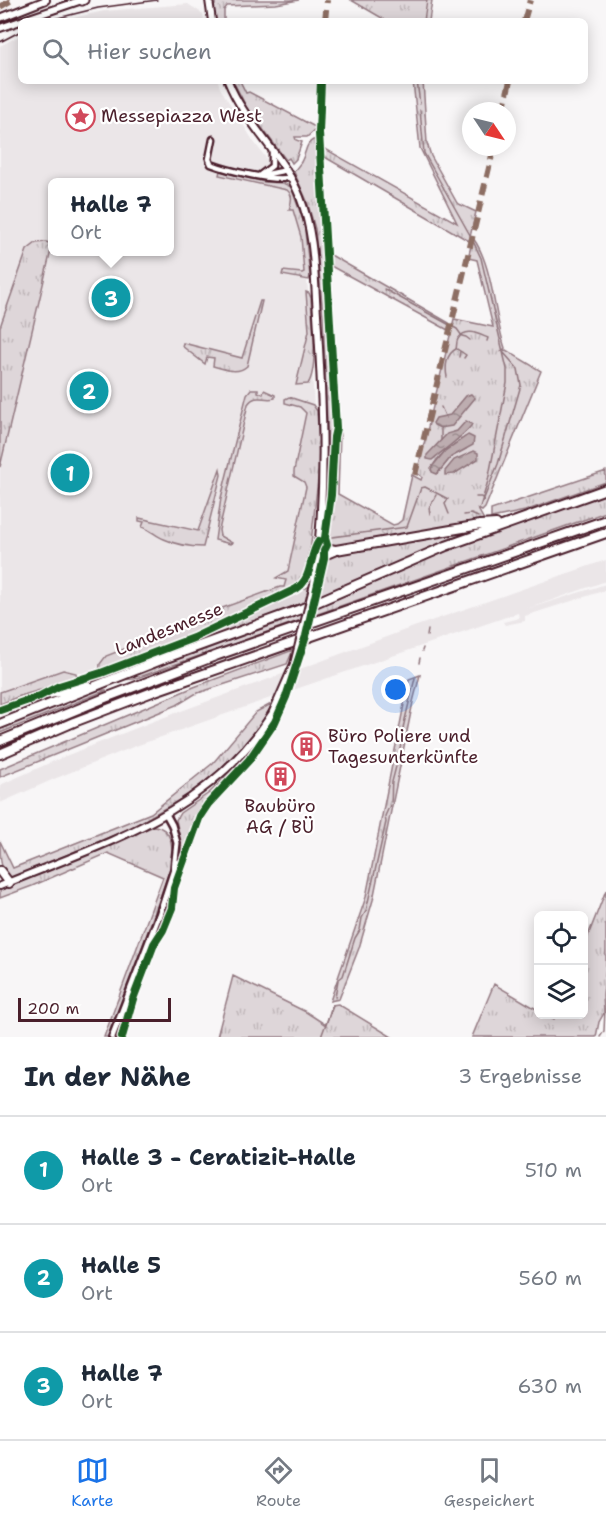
<!DOCTYPE html>
<html lang="de">
<meta charset="utf-8">
<style>
:root{--surface:#fff;--page:#f2f2f3;--text:#1f2937;--muted:#747a83;--line:#e0e1e3;--accent:#1a73e8}
body{margin:0;font-family:"Shantell Sans",sans-serif;background:var(--page);color:var(--text)}
.controls{position:absolute;right:18px;bottom:18px;display:grid;overflow:hidden;border-radius:9px;box-shadow:0 3px 15px #0003}
.controls button{width:54px;height:54px;display:grid;place-items:center;padding:0;border:0;border-bottom:2px solid var(--line);background:var(--surface);color:var(--text);font:30px sans-serif}
.compass{position:absolute;left:462px;top:102px;width:54px;height:54px;border-radius:50%;background:var(--surface);box-shadow:0 3px 15px #0003;rotate:125deg}
.scale{position:absolute;left:18px;bottom:15px;width:153px;box-sizing:border-box;padding-left:6px;border:3px solid #4a1f2b;border-top:0;font-size:16px;line-height:21px;white-space:nowrap;color:#4a1f2b;-webkit-text-stroke:4px #fff;paint-order:stroke}
.you{position:absolute;left:396px;top:690px;width:21px;height:21px;margin:-15px;border:4px solid #fff;border-radius:50%;background:#1a73e8;box-shadow:0 0 0 9px #1a73e833}
.badge{display:grid;place-items:center;width:39px;height:39px;border-radius:50%;background:var(--accent);color:#fff;font-size:20px;font-weight:700}
.pin{position:absolute;translate:-50% -50%;border:3px solid #fff;box-shadow:0 2px 6px #0006}
.popup{position:absolute;left:48px;top:178px;width:126px;height:78px;box-sizing:border-box;display:grid;place-content:center;border-radius:9px;background:var(--surface);filter:drop-shadow(0 2px 4px #0005);font-size:20px;white-space:nowrap;color:var(--muted)}
.popup b{font-size:22px;color:var(--text)}
.popup::after{content:'';position:absolute;left:50%;top:100%;margin-left:-12px;border:12px solid transparent;border-top-color:var(--surface)}
.list{margin:0;padding:0;list-style:none}
h2{display:flex;justify-content:space-between;align-items:center;height:78px;margin:0;padding:0 24px;font-size:26px}
h2 small{font-size:20px;font-weight:400;color:var(--muted)}
.list li{display:grid;grid-template-columns:39px 1fr auto;gap:18px;align-items:center;box-sizing:border-box;height:108px;padding:0 24px;border-top:2px solid var(--line)}
.list b{display:block;font-size:22px;white-space:nowrap}
.list p{margin:0;font-size:20px;white-space:nowrap;color:var(--muted)}
.list em{font-size:20px;font-style:normal;color:var(--muted)}
.icon{flex:none;width:33px;height:33px;fill:none;stroke:currentColor;stroke-width:2;stroke-linecap:round;stroke-linejoin:round}
.map{position:relative;flex:none;width:606px;height:1037px;overflow:hidden}
.search{position:absolute;background:var(--surface);box-shadow:0 3px 15px #0003;left:18px;right:18px;top:18px;height:66px;display:flex;align-items:center;gap:15px;box-sizing:border-box;padding:0 21px;border-radius:9px;color:var(--muted);font-size:22px}
.sheet{height:402px;background:var(--surface)}
nav{display:flex;justify-content:space-around;align-items:center;box-sizing:border-box;height:84px;border-top:2px solid var(--line);background:var(--surface);font-size:16px;color:var(--muted)}
nav a{display:grid;justify-items:center;gap:3px}
nav .on{color:var(--accent)}
.map>svg:first-child{display:block}
.built{fill:#ebe6e8;fill-rule:evenodd}
.grass{fill:url(#grass-tufts);stroke:#947a82;stroke-width:1.5;fill-rule:evenodd}
.water{fill:url(#water-ripples);stroke:#8f747b;stroke-width:1.5}
.lines{fill:none;stroke-linecap:round;stroke-linejoin:round}
.stream{stroke:#8f747b;stroke-width:1.5}
.minor-casing{stroke:#4a1f2b;stroke-width:9}
.tertiary-casing{stroke:#4a1f2b;stroke-width:10}
.secondary-casing{stroke:#4a1f2b;stroke-width:10}
.trunk-casing{stroke:#4a1f2b;stroke-width:11}
.motorway-casing{stroke:#4a1f2b;stroke-width:12}
.minor{stroke:#fff;stroke-width:4.5}
.tertiary{stroke:#fff;stroke-width:5}
.secondary{stroke:#fff;stroke-width:6}
.trunk{stroke:#fff;stroke-width:7}
.motorway{stroke:#fff;stroke-width:8}
.tram{stroke:#4a1f2b;stroke-width:1.5}
.secondary-bridge-casing{stroke:#4a1f2b;stroke-width:10;stroke-linecap:butt}
.secondary-bridge{stroke:#fff;stroke-width:6}
.quiet{stroke:#8d6e63;stroke-width:6;stroke-dasharray:12 6;stroke-linecap:butt}
.cycleway-casing{stroke:#fff;stroke-width:11}
.cycleway{stroke:#1b5e20;stroke-width:8}
.labels{text-anchor:middle;dominant-baseline:central;stroke-width:4.5;stroke-linejoin:round;paint-order:stroke}
.poi-label{font-size:18px;fill:#4a1f2b;stroke:#fff;text-anchor:start}
.street-label{font-size:18px;fill:#4a1f2b;stroke:#fff}
</style>
<div class="map">
<svg width="606" height="1037" viewBox="0 0 606 1037">
<defs>
<pattern id="grass-tufts" width="24" height="20" patternUnits="userSpaceOnUse" patternTransform="scale(1.5)"><rect width="24" height="20" fill="#ded6d9"/><path d="M3 7l-1-3M5 7V3M7 7l1-3M15 17l-1-3M17 17v-4M19 17l1-3" fill="none" stroke="#c0b7ba"/></pattern>
<pattern id="water-ripples" width="26" height="14" patternUnits="userSpaceOnUse" patternTransform="scale(1.5)"><rect width="26" height="14" fill="#bdadb0"/><path d="M2 4q2-2 4 0t4 0M15 11q2-2 4 0t4 0" fill="none" stroke="#9c8c8f"/></pattern>
</defs>
<rect width="100%" height="100%" fill="#f8f6f7"/>
<filter id="ink" filterUnits="userSpaceOnUse"><feTurbulence type="fractalNoise" baseFrequency=".0167" numOctaves="2"/><feDisplacementMap in="SourceGraphic" scale="12" xChannelSelector="R" yChannelSelector="G"/><feConvolveMatrix kernelMatrix="1 2 1 2 8 2 1 2 1" color-interpolation-filters="sRGB"/></filter>
<g filter="url(#ink)">
<!-- built -->
<path class="built" d="M 188,4 L 203,14 L 204,21 L 60,21 L 104,11 Z
M 21,35 L 21,81 L 218,81 L 220,88 L 254,142 L 293,194 L 303,231 L 311,332 L 314,415 L 313,483 L 295,584 L 191,624 L 100,664 L 94,671 L 86,674 L 63,670 L 0,691 L 0,46 ZM 52,182 L 170,182 L 170,252 L 52,252 Z
M 606,560 L 606,581 L 527,609 L 606,584 L 606,590 L 525,616 L 525,621 L 505,625 L 503,622 L 519,618 L 518,613 L 293,690 L 300,669 L 405,630 Z
M 285,673 L 276,696 L 133,747 L 54,779 L 0,803 L 0,785 L 63,757 L 154,721 Z"/>
<!-- grass -->
<path class="grass" d="M 215,0 L 299,0 L 276,4 L 227,6 L 224,10 L 224,21 L 216,21 L 213,5 L 215,5 Z
M 351,0 L 432,0 L 429,21 L 387,21 Z
M 233,81 L 240,81 L 246,93 L 249,92 L 317,128 L 307,137 L 295,137 L 296,140 L 302,142 L 296,159 L 292,163 L 289,158 L 286,160 L 247,108 Z
M 413,81 L 423,81 L 427,143 L 431,156 L 457,203 L 476,212 L 469,241 L 323,156 L 322,147 L 457,223 L 420,148 Z
M 316,139 L 319,141 L 331,360 L 330,369 L 332,370 L 334,416 L 332,417 L 335,430 L 333,438 L 331,487 L 335,437 L 336,433 L 338,432 L 340,433 L 338,494 L 393,525 L 397,524 L 402,520 L 412,475 L 421,480 L 422,477 L 417,473 L 454,319 L 493,327 L 477,260 L 468,258 L 473,238 C 493,265 494,316 505,348 L 502,351 L 506,350 L 541,371 L 485,508 L 482,511 L 478,509 L 484,520 L 343,546 L 333,546 L 328,544 L 324,533 L 329,476 L 323,315 L 315,229 L 307,201 L 294,172 C 296,167 301,164 302,160 C 307,151 305,142 316,139 ZM 465,437 L 466,449 L 451,457 L 439,472 L 431,470 C 437,455 452,446 465,437 Z
M 220,171 L 264,182 L 283,183 L 291,187 L 304,223 L 310,276 L 309,280 L 282,275 L 283,271 L 302,273 L 304,272 L 301,237 L 293,210 L 289,210 C 291,202 294,196 287,190 L 219,175 Z
M 46,242 L 52,244 L 52,246 L 0,467 L 0,327 L 27,250 L 36,243 Z
M 329,254 L 449,323 L 448,330 L 329,265 Z
M 306,292 L 309,293 L 311,298 C 312,320 319,367 308,384 L 296,385 L 309,331 Z
M 260,301 L 262,301 L 247,366 C 237,375 225,369 213,366 L 214,358 L 207,357 L 205,364 L 182,346 L 183,343 L 242,358 Z
M 251,389 L 258,389 L 258,392 L 263,394 L 264,390 L 275,395 L 275,398 C 264,401 256,393 248,404 L 219,530 L 220,536 L 232,543 L 230,544 L 215,540 L 221,498 L 247,394 Z
M 289,397 L 313,405 L 317,411 L 320,460 L 308,571 L 299,585 L 191,637 L 99,672 L 100,664 L 106,656 L 188,624 L 192,619 L 280,587 L 284,587 L 286,580 L 276,578 L 288,571 L 306,487 L 304,482 L 294,476 L 294,471 L 306,413 L 300,407 L 285,403 L 285,399 Z
M 220,469 L 221,475 L 203,547 C 190,547 175,544 164,539 C 156,536 151,530 142,527 L 144,522 L 139,521 L 139,518 L 198,531 Z
M 606,471 L 606,482 L 525,511 L 491,518 L 491,510 Z
M 606,492 L 606,512 L 134,679 L 117,680 L 300,613 L 405,566 L 469,541 Z
M 476,529 L 327,596 L 222,634 L 189,644 L 188,643 L 319,582 L 323,563 L 328,556 Z
M 293,650 L 287,664 L 195,694 L 177,705 L 0,777 L 0,769 L 194,687 Z
M 63,670 L 76,673 L 77,679 L 20,696 L 0,704 L 0,692 Z
M 420,675 L 413,702 L 373,900 L 359,948 L 339,999 L 330,1001 L 366,897 L 409,679 Z
M 92,690 L 107,690 L 0,733 L 0,728 Z
M 273,703 L 256,732 L 217,772 L 188,795 L 129,829 L 9,879 C 0,871 0,855 0,841 L 13,868 L 151,813 L 213,763 L 256,712 Z
M 274,721 L 249,760 L 208,804 L 200,816 L 174,887 L 172,908 L 162,929 L 160,928 L 181,859 L 181,844 L 176,820 L 180,813 L 209,793 L 233,770 Z
M 154,826 C 173,828 173,849 172,864 L 110,1037 L 104,1037 L 163,877 L 108,853 L 32,886 L 0,898 L 0,890 Z
M 606,890 L 606,967 L 603,996 L 604,1013 L 599,1022 L 596,1037 L 472,1037 L 494,984 L 538,1010 L 538,1014 L 547,1015 L 554,1019 L 556,1015 L 584,1014 L 584,946 Z
M 233,976 L 306,1012 L 326,1025 L 332,1005 L 338,1004 L 392,1037 L 217,1037 Z"/>
<!-- water -->
<path class="water" d="M 471,394 L 475,398 L 452,426 L 440,428 L 434,425 L 433,423 L 436,418 L 450,415 L 466,396 Z
M 466,421 L 472,424 C 469,432 441,452 432,460 L 427,459 L 427,455 L 447,434 L 457,431 Z
M 468,435 L 474,438 L 473,445 L 451,457 L 437,474 L 432,472 L 431,468 L 445,451 Z
M 474,451 L 478,453 L 478,459 L 454,474 L 445,475 L 445,471 L 454,460 Z"/>
<g class="lines">
<!-- stream -->
<path class="stream" d="M 424,21 L 427,0
M 417,81 L 420,104
M 420,110 L 424,153 L 470,235
M 472,239 L 481,258 L 507,369 L 507,383 L 488,481 L 480,507
M 384,289 L 457,329 L 462,336 L 466,337 L 470,340
M 457,349 L 460,351 L 459,357
M 460,351 L 466,355 L 464,358
M 447,377 C 445,367 446,354 456,349 C 457,346 456,342 458,339 C 466,327 478,334 488,338 L 487,341
M 441,407 L 446,418
M 441,427 L 441,440
M 476,497 L 481,497 L 483,499
M 483,501 L 498,464 L 521,385 L 518,369 L 504,353
M 430,514 L 429,508 L 436,495
M 464,515 L 471,514 L 478,517
M 332,537 L 407,527 L 421,488 L 425,487 L 448,499 L 445,504 L 449,514
M 427,636 L 428,630
M 422,651 L 423,648
M 419,663 L 420,658
M 391,802 C 392,795 391,788 392,782 C 395,770 403,743 402,732 L 415,678
M 335,997 L 338,980 L 343,976 L 355,938 L 360,930 L 362,918 L 366,911 L 386,822 L 385,816 L 390,805
M 321,1037 L 333,1005
M 600,1037 L 604,1031 L 606,987"/>
<defs>
<path id="minor" d="M 213,139 L 209,159 L 211,164 C 227,170 276,183 291,177
M 260,175 L 272,166 L 272,151
M 263,175 L 287,170
M 48,692 L 193,638 L 296,589 C 313,577 307,559 317,543
M 0,710 L 40,696"/>
<path id="tertiary" d="M 112,1037 L 159,915 L 174,869 L 177,843 L 172,825 L 166,814"/>
<path id="secondary" d="M 209,0 L 212,21
M 0,18 L 46,0
M 0,28 L 82,0
M 228,81 C 245,124 283,154 300,197 C 315,235 314,274 317,314 C 323,407 327,491 314,584
M 0,886 C 106,842 206,816 272,714"/>
<path id="trunk" d="M 82,1 L 84,0"/>
<path id="motorway" d="M 319,541 L 325,548 L 335,550
M 317,558 L 336,550 L 480,525 L 496,524
M 40,696 L 87,686
M 0,724 L 166,658 L 301,609 L 446,546 L 606,489
M 0,741 L 105,698 L 218,655 L 606,520
M 0,754 L 74,722 L 155,691 L 606,533
M 0,871 L 9,883"/>
</defs>
<!-- minor casing -->
<use href="#minor" class="minor-casing"/>
<!-- tertiary casing -->
<use href="#tertiary" class="tertiary-casing"/>
<!-- secondary casing -->
<use href="#secondary" class="secondary-casing"/>
<!-- trunk casing -->
<use href="#trunk" class="trunk-casing"/>
<!-- motorway casing -->
<use href="#motorway" class="motorway-casing"/>
<!-- minor -->
<use href="#minor" class="minor"/>
<!-- tertiary -->
<use href="#tertiary" class="tertiary"/>
<!-- secondary -->
<use href="#secondary" class="secondary"/>
<!-- trunk -->
<use href="#trunk" class="trunk"/>
<!-- motorway -->
<use href="#motorway" class="motorway"/>
<!-- tram -->
<path class="tram" d="M 46,21 L 98,8 L 157,0
M 0,42 L 21,31"/>
<defs>
<path id="secondary-bridge" d="M 272,714 L 294,664 L 314,584"/>
</defs>
<!-- secondary-bridge casing -->
<use href="#secondary-bridge" class="secondary-bridge-casing"/>
<!-- secondary-bridge -->
<use href="#secondary-bridge" class="secondary-bridge"/>
<!-- quiet -->
<path class="quiet" d="M 0,7 L 12,0
M 325,21 L 327,0
M 524,21 L 530,0
M 503,111 L 510,81
M 415,475 L 494,147"/>
<defs>
<path id="cycleway" d="M 0,710 L 40,696 L 59,686 L 101,673 L 193,638 L 296,589 C 314,577 308,557 319,541
M 122,1037 L 133,999 L 154,944 L 163,930 L 172,908 L 174,888 L 200,816 L 208,804 L 249,760 L 275,722 L 286,697 L 306,636 L 324,558 L 324,551 L 327,545 L 325,538 L 331,495 L 334,437 L 336,428 L 319,133 L 321,81"/>
</defs>
<!-- cycleway casing -->
<use href="#cycleway" class="cycleway-casing"/>
<!-- cycleway -->
<use href="#cycleway" class="cycleway"/>
</g>
</g>
<!-- icons -->
<defs>
<symbol id="sight-ring" viewBox="-11 -11 22 22"><circle r="9.5" fill="#fff" stroke="#d1495b" stroke-width="1.5"/><path d="M0-6L1.8-2.2L6-1.7L2.9 1.2L3.7 5.4L0 3.3L-3.7 5.4L-2.9 1.2L-6-1.7L-1.8-2.2Z" fill="#d1495b"/></symbol>
<symbol id="building-ring" viewBox="-11 -11 22 22"><circle r="9.5" fill="#fff" stroke="#d1495b" stroke-width="1.5"/><path d="M-4-6H4V6H1V3H-1V6H-4ZM-2.5-4.3h1.7v1.8h-1.7ZM.8-4.3h1.7v1.8H.8ZM-2.5-1h1.7V.8h-1.7ZM.8-1h1.7V.8H.8Z" fill="#d1495b"/></symbol>
</defs>
<g fill-rule="evenodd">
<use href="#sight-ring" x="64" y="100" width="33" height="33"/>
<use href="#building-ring" x="290" y="730" width="33" height="33"/>
<use href="#building-ring" x="264" y="760" width="33" height="33"/>
</g>
<g class="labels">
<!-- poi labels -->
<g class="poi-label">
<text x="101" y="116">Messepiazza West</text>
<text x="328" y="736">Büro Poliere und<tspan x="328" dy="21">Tagesunterkünfte</tspan></text>
<text x="280" y="806" text-anchor="middle">Baubüro<tspan x="280" dy="21">AG / BÜ</tspan></text>
</g>
<!-- street labels -->
<g class="street-label">
<text transform="translate(169 629) rotate(-22)">Landesmesse</text>
</g>
</g>
</svg>
<div class="controls">
<button><svg class="icon" aria-label="locate" viewBox="0 0 24 24"><circle cx="12" cy="12" r="6"/><path d="M12 2v4M12 18v4M2 12h4M18 12h4"/></svg></button>
<button><svg class="icon" aria-label="layers" viewBox="0 0 24 24"><path d="M12 4l9 5-9 5-9-5zM3 14l9 5 9-5"/></svg></button>
</div>
<svg class="compass" viewBox="-18 -18 36 36"><path d="M0-13l5 13h-10z" fill="#e53935"/><path d="M0 13l5-13h-10z" fill="#747a83"/></svg>
<div class="scale">200 m</div>
<div class="you"></div>
<div class="pin badge" style="left:70px;top:473px;background:#0f9aa8">1</div>
<div class="pin badge" style="left:89px;top:391px;background:#0f9aa8">2</div>
<div class="pin badge" style="left:111px;top:298px;background:#0f9aa8">3</div>
<div class="popup"><b>Halle 7</b>Ort</div>
<div class="search"><svg class="icon" aria-label="search" viewBox="0 0 24 24"><circle cx="10" cy="10" r="6"/><path d="M15 15l6 6"/></svg>Hier suchen</div>
</div>
<section class="sheet">
<h2>In der Nähe<small>3 Ergebnisse</small></h2>
<ul class="list">
<li><span class="badge" style="background:#0f9aa8">1</span><div><b>Halle 3 - Ceratizit-Halle</b><p>Ort</p></div><em>510 m</em></li>
<li><span class="badge" style="background:#0f9aa8">2</span><div><b>Halle 5</b><p>Ort</p></div><em>560 m</em></li>
<li><span class="badge" style="background:#0f9aa8">3</span><div><b>Halle 7</b><p>Ort</p></div><em>630 m</em></li>
</ul>
</section>
<nav>
<a class="on"><svg class="icon" aria-label="map" viewBox="0 0 24 24"><path d="M3 6l6-2 6 2 6-2v14l-6 2-6-2-6 2zM9 4v14M15 6v14"/></svg>Karte</a>
<a><svg class="icon" aria-label="directions" viewBox="0 0 24 24"><path d="M12 3l9 9-9 9-9-9zM9 14v-3h6M13 9l2 2-2 2"/></svg>Route</a>
<a><svg class="icon" aria-label="saved" viewBox="0 0 24 24"><path d="M7 4h10v16l-5-4-5 4z"/></svg>Gespeichert</a>
</nav>
